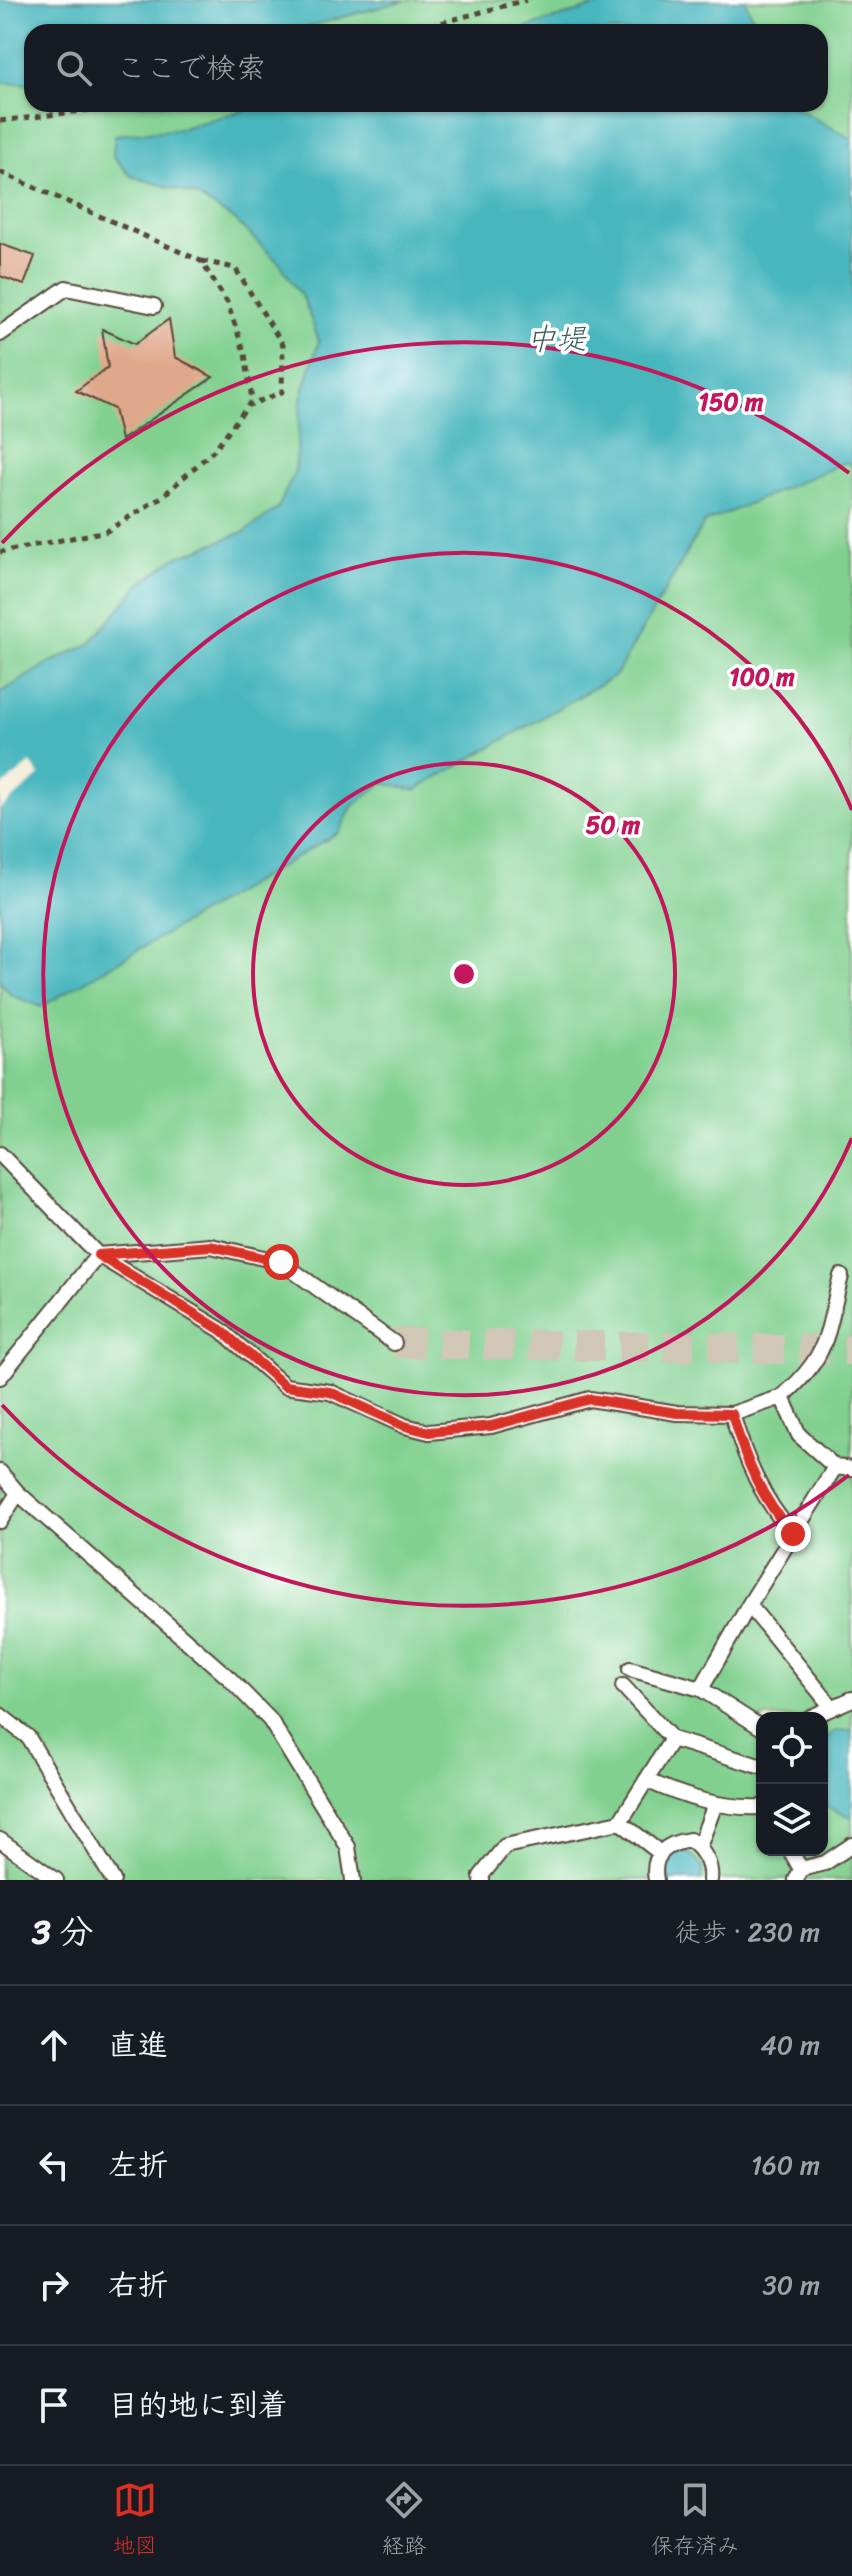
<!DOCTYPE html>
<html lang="ja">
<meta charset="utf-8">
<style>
:root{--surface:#171b24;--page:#20242c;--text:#f1f3f6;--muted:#9ea1a6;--line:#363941;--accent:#d93025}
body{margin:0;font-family:Sriracha,"Klee One",sans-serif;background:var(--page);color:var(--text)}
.controls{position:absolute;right:24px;bottom:24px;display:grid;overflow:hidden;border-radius:16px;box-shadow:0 2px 6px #0004}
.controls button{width:72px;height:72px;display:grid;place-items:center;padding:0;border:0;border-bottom:2px solid var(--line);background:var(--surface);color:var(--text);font:40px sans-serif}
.stop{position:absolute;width:24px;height:24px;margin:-18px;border:6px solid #d93025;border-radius:50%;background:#fff}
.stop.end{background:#d93025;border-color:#fff;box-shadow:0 2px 8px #0008}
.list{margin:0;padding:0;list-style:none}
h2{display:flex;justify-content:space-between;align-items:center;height:104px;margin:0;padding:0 32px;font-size:34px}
h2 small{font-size:26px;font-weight:400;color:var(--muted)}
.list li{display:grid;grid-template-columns:52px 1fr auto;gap:24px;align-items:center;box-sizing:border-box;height:120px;padding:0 32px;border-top:2px solid var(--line)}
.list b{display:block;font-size:30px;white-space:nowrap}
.list em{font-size:26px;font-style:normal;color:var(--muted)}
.icon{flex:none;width:44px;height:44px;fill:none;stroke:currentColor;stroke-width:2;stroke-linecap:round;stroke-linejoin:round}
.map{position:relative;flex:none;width:852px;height:1880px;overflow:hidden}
.search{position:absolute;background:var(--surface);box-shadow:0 2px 6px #0004;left:24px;right:24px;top:24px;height:88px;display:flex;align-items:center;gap:20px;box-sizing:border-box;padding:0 28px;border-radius:24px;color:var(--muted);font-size:30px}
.sheet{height:584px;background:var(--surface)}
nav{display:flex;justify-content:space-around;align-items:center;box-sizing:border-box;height:112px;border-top:2px solid var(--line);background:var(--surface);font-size:22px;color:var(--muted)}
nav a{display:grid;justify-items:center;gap:4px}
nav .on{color:var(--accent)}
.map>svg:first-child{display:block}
.green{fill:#81d090;stroke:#5e7d57;stroke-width:2;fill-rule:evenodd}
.water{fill:#46b6bd;stroke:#40706e;stroke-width:2}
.pier{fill:#f5eedc}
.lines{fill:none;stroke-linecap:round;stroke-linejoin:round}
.stream{stroke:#46b6bd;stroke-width:8}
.building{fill:#e0a88b}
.street-tunnel{stroke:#d0c7b6;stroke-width:30;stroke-dasharray:30 15;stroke-linecap:butt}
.lane-casing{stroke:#57473a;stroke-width:18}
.path{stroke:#57473a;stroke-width:5;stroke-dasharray:6 6;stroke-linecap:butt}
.lane{stroke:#fff;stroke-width:14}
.route{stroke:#d93025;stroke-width:10}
.ring{fill:none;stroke:#c2185b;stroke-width:4}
.labels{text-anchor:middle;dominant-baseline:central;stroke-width:7;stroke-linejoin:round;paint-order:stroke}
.water-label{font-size:30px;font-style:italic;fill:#3f625e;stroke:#fff}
.centre{fill:#c2185b;stroke:#fff;stroke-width:4}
.ring-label{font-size:24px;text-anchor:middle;font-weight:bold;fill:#c2185b;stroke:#fff;stroke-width:7;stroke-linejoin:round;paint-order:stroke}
</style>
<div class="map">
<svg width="852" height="1880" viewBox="0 0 852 1880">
<rect width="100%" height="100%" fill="#fff"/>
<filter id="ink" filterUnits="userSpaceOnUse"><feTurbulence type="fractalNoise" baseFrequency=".0125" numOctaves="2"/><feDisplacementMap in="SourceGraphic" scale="16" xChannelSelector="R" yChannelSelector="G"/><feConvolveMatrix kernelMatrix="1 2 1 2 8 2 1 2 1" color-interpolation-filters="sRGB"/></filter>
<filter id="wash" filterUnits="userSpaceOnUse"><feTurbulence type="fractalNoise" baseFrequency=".006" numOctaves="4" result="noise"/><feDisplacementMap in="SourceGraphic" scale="32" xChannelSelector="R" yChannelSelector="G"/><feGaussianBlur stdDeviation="1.8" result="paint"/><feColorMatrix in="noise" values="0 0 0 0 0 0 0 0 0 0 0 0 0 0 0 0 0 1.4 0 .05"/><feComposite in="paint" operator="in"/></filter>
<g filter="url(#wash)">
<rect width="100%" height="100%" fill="#f5eedc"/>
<!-- green -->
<path class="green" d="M 0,0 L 852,0 L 852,1880 L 0,1880 ZM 32,32 L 820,32 L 820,104 L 32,104 ZM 762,1718 L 822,1718 L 822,1850 L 762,1850 Z"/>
<!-- water -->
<path class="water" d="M 0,0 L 406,0 L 288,32 L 32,32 L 32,84 L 0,83 Z
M 615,0 L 745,0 L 759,32 L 513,32 Z
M 265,104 L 789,104 L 852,139 L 852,465 L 846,462 L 704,523 L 616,675 L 416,790 L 382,783 L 352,807 L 339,832 L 41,1007 L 11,995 L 0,982 L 0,693 L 49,663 L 90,644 L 140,584 L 175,558 L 244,532 L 278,508 L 295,471 L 301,399 L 319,341 L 304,300 L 281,265 L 235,220 L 195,195 L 131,176 L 113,156 L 115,135 L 179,129 Z
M 852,1730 L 852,1817 L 822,1805 L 822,1741 L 836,1731 Z
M 677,1851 C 690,1851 696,1858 703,1869 L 701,1880 L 668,1880 L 664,1862 Z"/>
<!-- pier -->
<path class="pier" d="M 31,763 L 40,776 L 0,809 L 0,788 Z"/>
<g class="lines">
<!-- stream -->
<path class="stream" d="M 663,1880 L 663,1870"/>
</g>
<g id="blocks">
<!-- building -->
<path class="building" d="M 0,244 L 35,256 L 24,285 L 0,276 Z
M 169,319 L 175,357 L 213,377 L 121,440 L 114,409 L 76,391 L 108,367 L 102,329 L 135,344 Z"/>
</g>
</g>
<g filter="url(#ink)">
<use href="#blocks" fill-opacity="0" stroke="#57473a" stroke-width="2"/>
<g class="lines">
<!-- street-tunnel -->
<path class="street-tunnel" d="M 394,1343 L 852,1350"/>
<defs>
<path id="lane" d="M 0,334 L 66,288 L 154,306
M 0,1154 L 98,1255 L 221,1330 L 285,1386 L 330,1392 L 405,1426 L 429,1432 L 491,1426 L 590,1399 L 677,1413 L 732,1414 C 745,1459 762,1499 793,1534
M 0,1377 L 98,1255 L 211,1246 L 281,1262 L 394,1343
M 782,1397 C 830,1355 826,1335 841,1276
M 732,1414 L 782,1397 L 799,1435 L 835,1467
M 0,1472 L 18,1493 L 0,1521
M 18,1493 L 229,1678 L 270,1720 L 348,1847 L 353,1880
M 630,1669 L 701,1689 L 762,1728
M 623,1686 L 672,1739
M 701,1689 L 749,1605
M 831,1706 L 749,1605 L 835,1467 L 852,1469
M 0,1715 L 28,1737 L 113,1880
M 809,1718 L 852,1699
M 646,1780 C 684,1797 720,1809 762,1807
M 620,1822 L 659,1852
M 0,1840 L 56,1880
M 699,1847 L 715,1804
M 790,1850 L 801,1869 L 796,1880
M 801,1869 L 825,1863 L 852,1845
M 482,1880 L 481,1876 L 505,1846 L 620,1822 L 672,1739 L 762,1767
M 656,1880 C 651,1854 667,1843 690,1840 C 703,1849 712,1864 710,1880"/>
</defs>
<!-- lane casing -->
<use href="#lane" class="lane-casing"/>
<!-- path -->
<path class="path" d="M 407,32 L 526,0
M 0,121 L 140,104
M 0,172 L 201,261 L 227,302 L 245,354 L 252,400 L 214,450 L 163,496 L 107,531 L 0,552
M 202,261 L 235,268 L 283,345 L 282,392 L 250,405"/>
<!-- lane -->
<use href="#lane" class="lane"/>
</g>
</g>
<g class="lines" filter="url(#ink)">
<!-- route -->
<path class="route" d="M 281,1262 L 211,1246 L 98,1255 L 221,1330 L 285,1386 L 330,1392 L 405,1426 L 429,1432 L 491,1426 L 590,1399 L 677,1413 L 732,1414 C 745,1459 761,1499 793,1534"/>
</g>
<!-- distance rings -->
<g class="ring">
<circle cx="464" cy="974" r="211"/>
<path d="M852 1138A421 421 0 1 1 852 810"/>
<path d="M849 1475A632 632 0 0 1 2 1405M2 543A632 632 0 0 1 849 473"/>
</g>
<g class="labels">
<!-- water labels -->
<g class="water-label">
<text x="556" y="339">中堤</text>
</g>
</g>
<circle cx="464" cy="974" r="12" class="centre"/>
<g class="ring-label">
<text x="731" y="410">150 m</text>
<text x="762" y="685">100 m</text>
<text x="613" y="833">50 m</text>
</g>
</svg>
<div class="controls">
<button><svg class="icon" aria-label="locate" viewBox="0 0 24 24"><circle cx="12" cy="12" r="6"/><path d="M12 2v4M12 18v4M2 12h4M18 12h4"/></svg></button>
<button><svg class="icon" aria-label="layers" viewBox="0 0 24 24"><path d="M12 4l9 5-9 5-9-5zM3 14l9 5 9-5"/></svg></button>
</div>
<div class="stop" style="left:281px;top:1262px"></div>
<div class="stop end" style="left:793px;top:1534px"></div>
<div class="search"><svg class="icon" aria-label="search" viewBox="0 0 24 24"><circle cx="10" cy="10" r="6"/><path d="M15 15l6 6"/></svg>ここで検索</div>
</div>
<section class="sheet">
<h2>3 分<small>徒歩 · 230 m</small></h2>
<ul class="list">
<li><svg class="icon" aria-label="ahead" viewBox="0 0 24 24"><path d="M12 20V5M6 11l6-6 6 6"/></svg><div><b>直進</b></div><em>40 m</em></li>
<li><svg class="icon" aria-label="left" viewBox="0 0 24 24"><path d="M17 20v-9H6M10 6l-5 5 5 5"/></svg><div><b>左折</b></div><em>160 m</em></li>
<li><svg class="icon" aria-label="right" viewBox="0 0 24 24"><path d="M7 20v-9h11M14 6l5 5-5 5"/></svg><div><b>右折</b></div><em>30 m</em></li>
<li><svg class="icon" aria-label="arrive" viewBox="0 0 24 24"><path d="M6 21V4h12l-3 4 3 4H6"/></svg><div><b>目的地に到着</b></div></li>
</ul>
</section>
<nav>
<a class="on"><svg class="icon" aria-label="map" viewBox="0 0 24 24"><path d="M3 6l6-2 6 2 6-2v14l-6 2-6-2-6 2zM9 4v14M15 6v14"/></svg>地図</a>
<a><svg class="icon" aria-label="directions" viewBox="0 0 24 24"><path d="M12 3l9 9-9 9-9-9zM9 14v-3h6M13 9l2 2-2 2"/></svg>経路</a>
<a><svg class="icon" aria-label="saved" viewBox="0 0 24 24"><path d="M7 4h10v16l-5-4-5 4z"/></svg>保存済み</a>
</nav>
